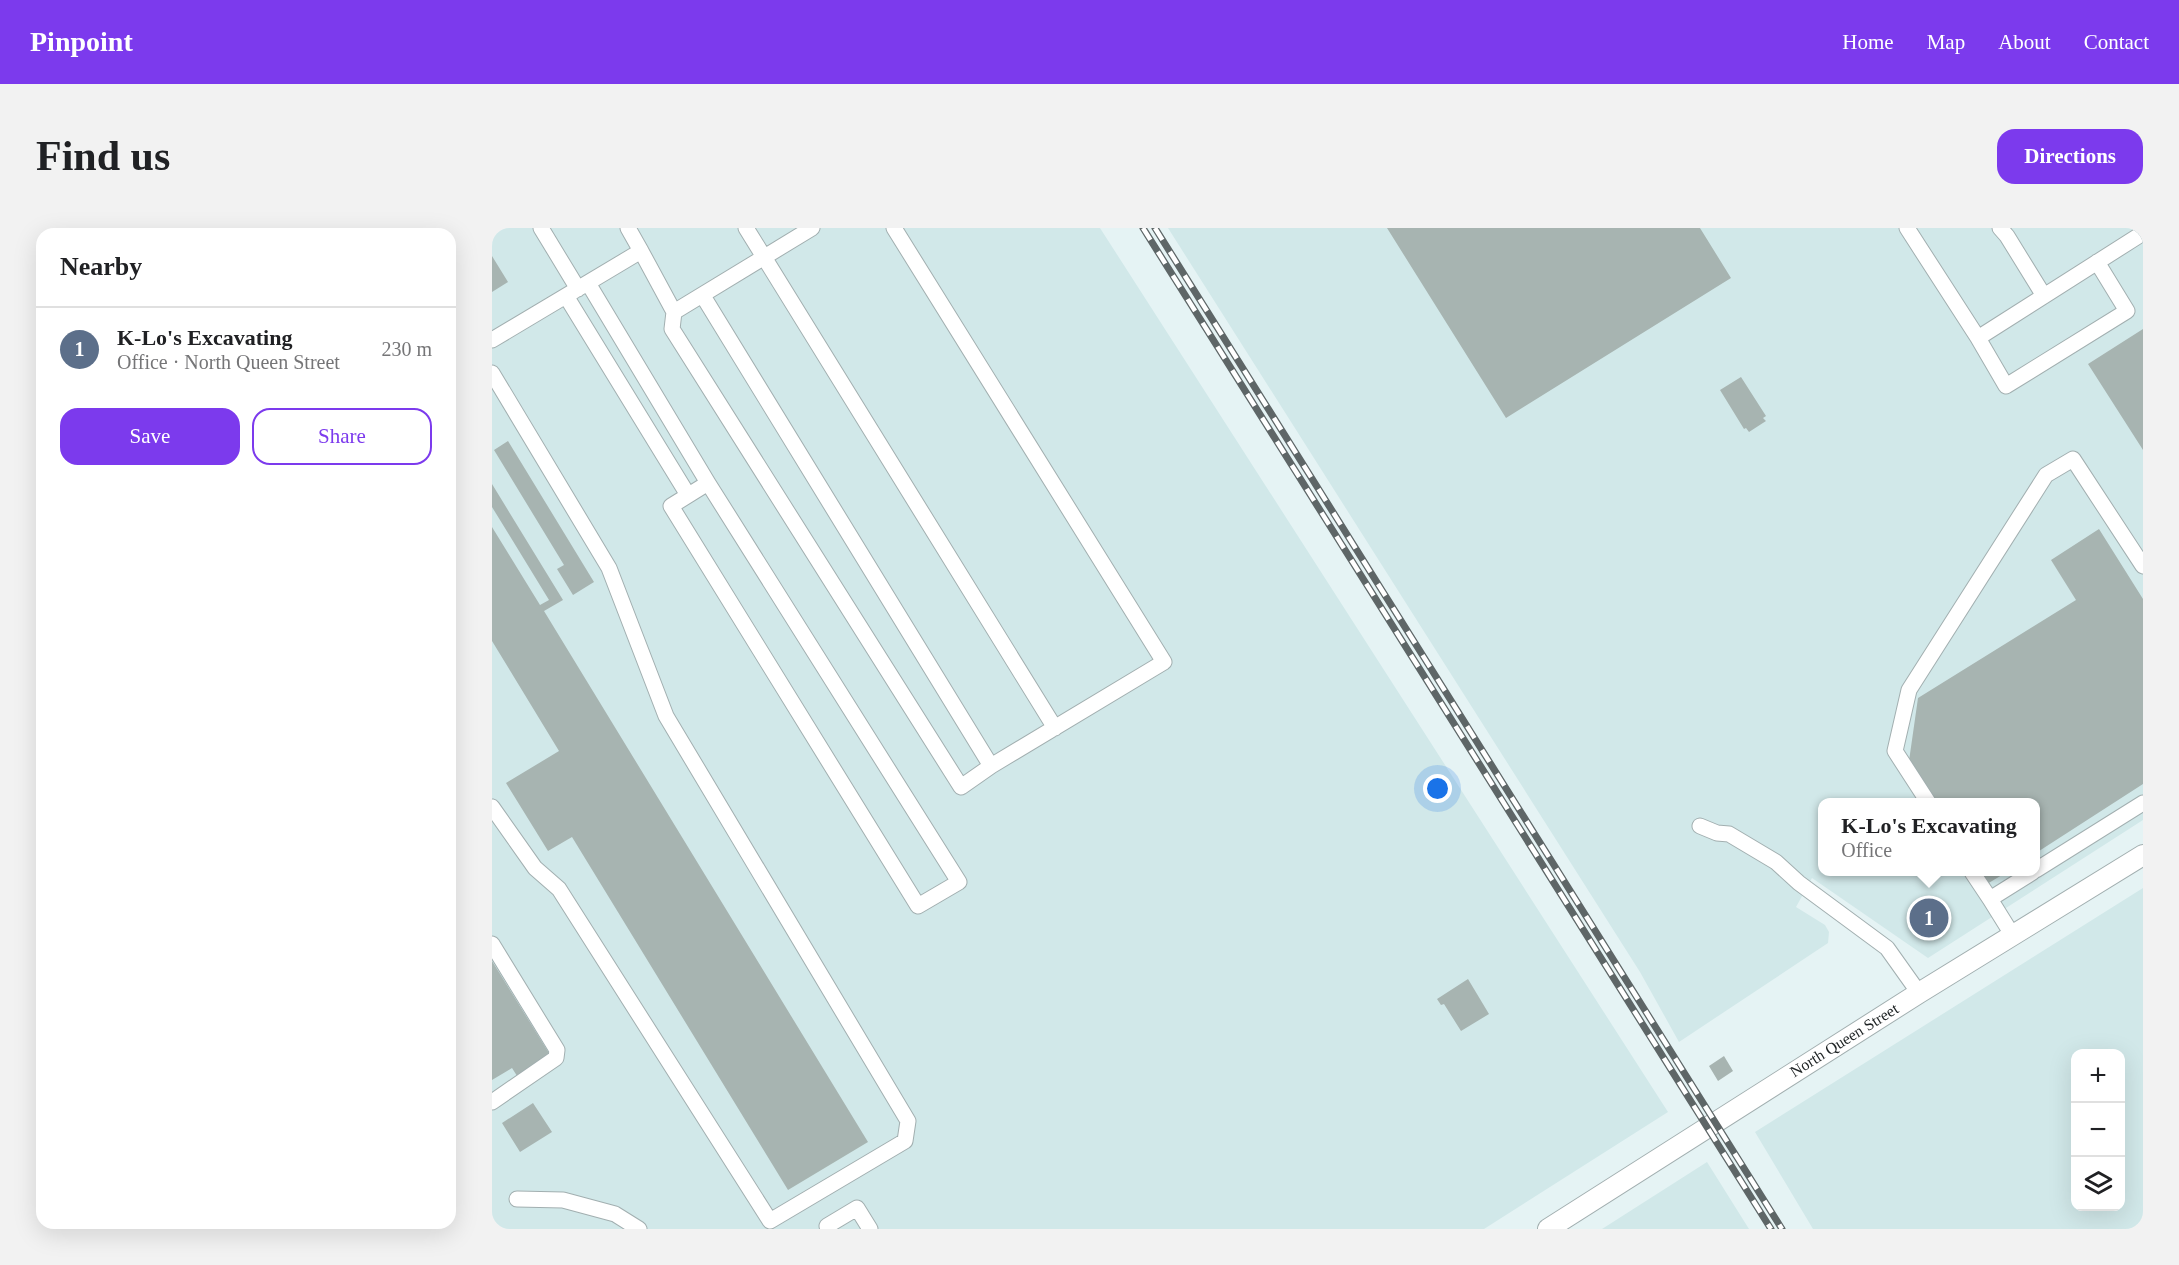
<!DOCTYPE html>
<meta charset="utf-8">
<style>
:root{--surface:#fff;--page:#f2f2f2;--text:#202124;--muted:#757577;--line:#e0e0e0;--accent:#7c3aed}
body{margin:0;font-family:Georgia,serif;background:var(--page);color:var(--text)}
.controls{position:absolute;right:18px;bottom:18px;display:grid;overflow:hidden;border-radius:12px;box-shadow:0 6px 24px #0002}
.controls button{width:54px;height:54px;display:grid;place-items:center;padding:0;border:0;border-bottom:2px solid var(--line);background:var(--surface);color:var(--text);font:30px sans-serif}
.you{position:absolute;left:946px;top:561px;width:21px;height:21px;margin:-15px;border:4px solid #fff;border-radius:50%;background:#1a73e8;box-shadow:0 0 0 9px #1a73e833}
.badge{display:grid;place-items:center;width:39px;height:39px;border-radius:50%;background:var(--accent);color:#fff;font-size:20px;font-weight:700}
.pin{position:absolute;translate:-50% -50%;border:3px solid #fff;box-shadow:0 2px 6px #0006}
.popup{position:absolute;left:1326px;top:570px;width:222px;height:78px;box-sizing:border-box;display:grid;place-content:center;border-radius:12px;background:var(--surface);filter:drop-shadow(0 2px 4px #0005);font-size:20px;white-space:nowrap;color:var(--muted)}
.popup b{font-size:22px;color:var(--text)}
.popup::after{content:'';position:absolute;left:50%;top:100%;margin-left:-12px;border:12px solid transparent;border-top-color:var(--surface)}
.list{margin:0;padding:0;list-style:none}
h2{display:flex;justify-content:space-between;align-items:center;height:78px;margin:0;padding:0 24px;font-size:26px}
h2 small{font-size:20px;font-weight:400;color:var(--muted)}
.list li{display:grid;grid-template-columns:39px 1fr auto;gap:18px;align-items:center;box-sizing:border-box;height:84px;padding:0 24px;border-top:2px solid var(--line)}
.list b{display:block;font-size:22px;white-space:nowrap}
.list p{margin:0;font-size:20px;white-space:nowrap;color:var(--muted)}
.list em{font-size:20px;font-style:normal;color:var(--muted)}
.actions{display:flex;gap:12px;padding:18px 24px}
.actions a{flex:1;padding:14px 0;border:2px solid var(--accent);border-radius:18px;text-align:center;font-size:21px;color:var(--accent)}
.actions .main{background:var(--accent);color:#fff}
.icon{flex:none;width:33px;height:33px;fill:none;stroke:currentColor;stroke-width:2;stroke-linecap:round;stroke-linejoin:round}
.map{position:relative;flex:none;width:1651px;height:1001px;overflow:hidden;border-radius:18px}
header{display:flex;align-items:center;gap:36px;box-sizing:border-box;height:84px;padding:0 30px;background:var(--accent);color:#fff}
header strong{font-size:28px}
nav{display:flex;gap:33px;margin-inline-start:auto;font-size:21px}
.intro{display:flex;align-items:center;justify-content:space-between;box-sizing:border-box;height:144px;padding:0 36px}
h1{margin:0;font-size:42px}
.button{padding:15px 27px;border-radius:18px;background:var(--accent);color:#fff;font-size:21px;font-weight:700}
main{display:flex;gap:36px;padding:0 36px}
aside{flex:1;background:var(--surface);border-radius:18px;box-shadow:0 6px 24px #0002}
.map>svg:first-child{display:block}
.built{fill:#d1e8e9;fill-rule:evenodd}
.building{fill:#a7b4b1}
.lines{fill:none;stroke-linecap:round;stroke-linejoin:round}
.minor-casing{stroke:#a2afb0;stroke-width:17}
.major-casing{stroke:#a2afb0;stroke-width:22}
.minor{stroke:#fff;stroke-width:15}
.major{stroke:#fff;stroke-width:20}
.rail-casing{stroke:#5e6667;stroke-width:7}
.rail{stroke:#fff;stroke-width:4.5;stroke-dasharray:14;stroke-linecap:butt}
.labels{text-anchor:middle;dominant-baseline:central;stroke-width:4.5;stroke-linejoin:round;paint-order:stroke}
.street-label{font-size:16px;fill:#1d2223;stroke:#fff}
</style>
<header>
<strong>Pinpoint</strong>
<nav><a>Home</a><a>Map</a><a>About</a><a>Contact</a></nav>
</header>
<div class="intro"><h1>Find us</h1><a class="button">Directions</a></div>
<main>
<aside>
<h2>Nearby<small></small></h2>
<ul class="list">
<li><span class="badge" style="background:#5c6f8a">1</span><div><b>K-Lo's Excavating</b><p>Office · North Queen Street</p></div><em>230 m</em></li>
</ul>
<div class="actions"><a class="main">Save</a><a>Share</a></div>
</aside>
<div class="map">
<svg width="1651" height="1001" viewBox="0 0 1651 1001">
<rect width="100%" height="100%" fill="#e5f3f4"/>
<!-- built -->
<path class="built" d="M 0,0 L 608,0 L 1176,884 L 992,1001 L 0,1001 Z
M 676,0 L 1651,0 L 1651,592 L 1436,730 L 1320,650 L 1304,679 L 1333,697 L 1337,704 L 1336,715 L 1187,814 L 1148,744 ZM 1330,574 L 1544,574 L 1544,644 L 1330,644 Z
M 1651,660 L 1651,1001 L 1321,1001 L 1263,904 ZM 1584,826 L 1628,826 L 1628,978 L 1584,978 Z
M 1215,934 L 1257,1001 L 1109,1001 L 1110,1001 Z"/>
<!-- building -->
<path class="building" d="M 895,0 L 1208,0 L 1239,50 L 1014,190 Z
M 0,28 L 16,54 L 0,64 Z
M 1651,101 L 1651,222 L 1596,136 Z
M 1249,149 L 1274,188 L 1271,190 L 1274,193 L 1257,204 L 1254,200 L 1252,201 L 1228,162 Z
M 16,213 L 102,354 L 81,367 L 65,341 L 72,337 L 2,222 Z
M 0,256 L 71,372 L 52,383 L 376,914 L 296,962 L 80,609 L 56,623 L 14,555 L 67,523 L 0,413 L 0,299 L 48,377 L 57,372 L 0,279 Z
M 1607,301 L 1651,371 L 1651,556 L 1544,625 L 1544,574 L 1443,574 L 1417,533 L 1426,470 L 1584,372 L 1559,332 Z
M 1487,644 L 1515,644 L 1495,656 Z
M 0,733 L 60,830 L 27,851 L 20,840 L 0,852 Z
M 976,751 L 997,786 L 969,803 L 952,776 L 949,777 L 945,771 Z
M 1232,828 L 1241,843 L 1226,853 L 1217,838 Z
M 41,875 L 60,904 L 28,924 L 10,895 Z"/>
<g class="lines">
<defs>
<path id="minor" d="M 49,0 L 86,61
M 136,0 L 149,23
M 254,0 L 563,500
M 402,0 L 672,434 L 499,538
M 1415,0 L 1486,110 L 1514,158 L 1635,83 L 1605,34
M 1508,0 L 1515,8 L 1552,68
M 96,55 L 216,255 L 467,654 L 426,678 L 179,278 L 216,255
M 74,68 L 196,267
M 182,84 L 180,101 L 469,559 L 499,538 L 211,68
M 1486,110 L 1651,5
M 0,112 L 149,23 L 182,84 L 320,0
M 0,145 L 117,340 L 174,488 L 416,893 L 413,913 L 278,993 L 67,661 L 43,640 L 0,579
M 1436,574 L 1403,523 L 1417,462 L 1554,247 L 1581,231 L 1651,338
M 1208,598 L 1225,605 L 1237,606 L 1284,634 L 1307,655 L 1395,720 L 1427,765
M 1544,642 L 1651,575
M 1480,644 L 1498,671
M 1521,708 L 1498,671 L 1541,644
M 0,716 L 65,822 L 64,830 L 0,874
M 25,971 L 71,972 L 123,986 L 147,1001
M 335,998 L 365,980 L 378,1001"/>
<path id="major" d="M 1056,1001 L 1427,765 L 1651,627"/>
</defs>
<!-- minor casing -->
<use href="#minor" class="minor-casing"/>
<!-- major casing -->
<use href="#major" class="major-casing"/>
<!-- minor -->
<use href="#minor" class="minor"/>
<!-- major -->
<use href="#major" class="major"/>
<defs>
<path id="rail" d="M 651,0 L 1279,1001
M 663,0 L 1290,1001"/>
</defs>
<!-- rail casing -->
<use href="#rail" class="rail-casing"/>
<!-- rail -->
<use href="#rail" class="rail"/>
</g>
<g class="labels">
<!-- street labels -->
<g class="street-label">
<text transform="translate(1352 812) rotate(-32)">North Queen Street</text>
</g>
</g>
</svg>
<div class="controls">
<button>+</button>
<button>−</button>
<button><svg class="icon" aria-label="layers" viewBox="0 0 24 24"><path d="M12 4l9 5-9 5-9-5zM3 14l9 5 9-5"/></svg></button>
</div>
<div class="you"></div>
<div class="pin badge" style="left:1437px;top:690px;background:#5c6f8a">1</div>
<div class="popup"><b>K-Lo's Excavating</b>Office</div>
</div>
</main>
